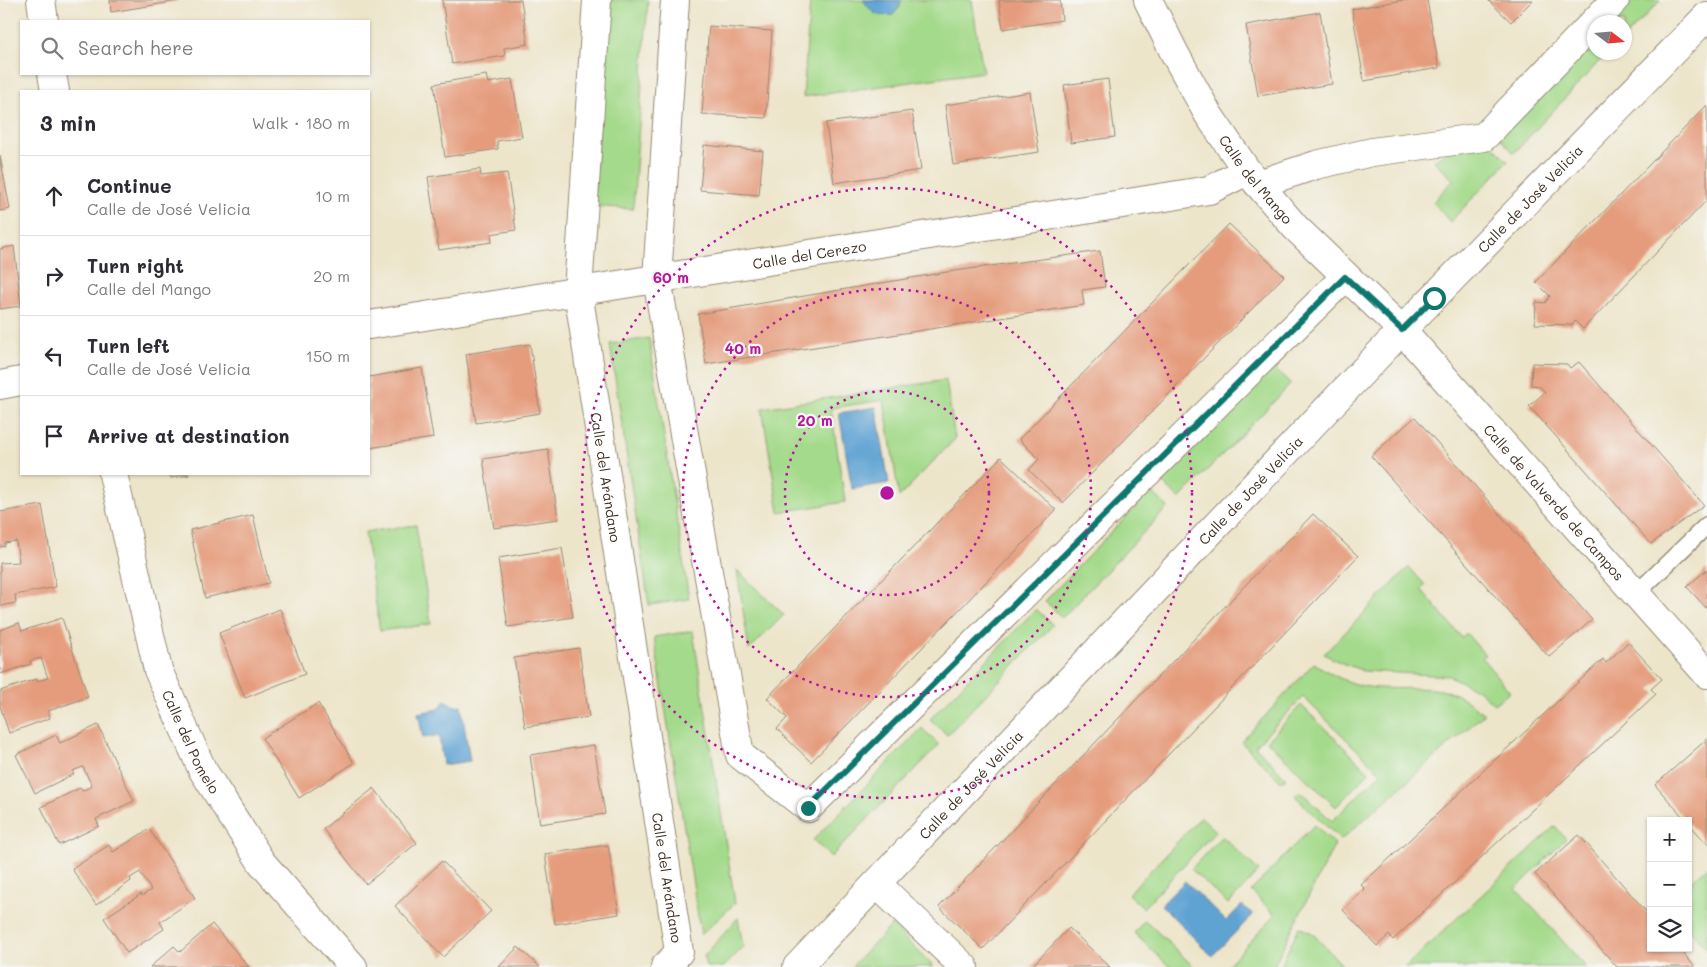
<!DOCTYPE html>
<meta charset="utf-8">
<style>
:root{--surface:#fff;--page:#f7f7f7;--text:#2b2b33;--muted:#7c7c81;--line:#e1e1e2}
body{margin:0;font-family:Mali,sans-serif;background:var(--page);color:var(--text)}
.controls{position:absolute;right:15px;bottom:15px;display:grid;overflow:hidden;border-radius:0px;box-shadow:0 1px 4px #0004}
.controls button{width:45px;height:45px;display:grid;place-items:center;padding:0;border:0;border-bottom:1px solid var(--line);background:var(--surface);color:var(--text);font:25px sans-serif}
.compass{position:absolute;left:1587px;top:15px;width:45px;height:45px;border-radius:50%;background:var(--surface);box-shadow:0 1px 4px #0004;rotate:106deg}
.stop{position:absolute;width:15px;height:15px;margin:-11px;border:4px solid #0f766e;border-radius:50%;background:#fff}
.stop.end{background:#0f766e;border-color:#fff;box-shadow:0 1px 5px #0008}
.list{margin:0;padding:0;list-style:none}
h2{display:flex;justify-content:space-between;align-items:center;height:65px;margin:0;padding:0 20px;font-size:21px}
h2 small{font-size:16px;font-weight:400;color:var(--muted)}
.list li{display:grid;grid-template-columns:32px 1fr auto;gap:15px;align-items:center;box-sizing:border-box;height:80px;padding:0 20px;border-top:1px solid var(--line)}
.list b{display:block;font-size:19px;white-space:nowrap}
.list p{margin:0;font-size:16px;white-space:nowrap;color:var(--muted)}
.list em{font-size:16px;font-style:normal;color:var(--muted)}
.icon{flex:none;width:28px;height:28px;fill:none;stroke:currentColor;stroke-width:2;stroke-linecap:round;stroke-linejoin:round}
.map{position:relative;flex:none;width:1707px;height:967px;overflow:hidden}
.search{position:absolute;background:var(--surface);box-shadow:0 1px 4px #0004;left:20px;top:20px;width:350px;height:55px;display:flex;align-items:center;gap:12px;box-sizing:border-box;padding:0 18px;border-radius:0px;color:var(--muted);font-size:19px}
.panel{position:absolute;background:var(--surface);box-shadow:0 1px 4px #0004;left:20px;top:90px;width:350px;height:385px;border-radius:0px}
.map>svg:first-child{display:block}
.green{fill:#a4da8b;stroke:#708254}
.water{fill:#5ea3d3;stroke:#4c6678}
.building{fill:#e59c7d}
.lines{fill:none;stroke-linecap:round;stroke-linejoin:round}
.service-casing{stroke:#948874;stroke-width:19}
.minor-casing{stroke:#948874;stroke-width:30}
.tertiary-casing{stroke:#948874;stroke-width:30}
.service{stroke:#fff;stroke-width:16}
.minor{stroke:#fff;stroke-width:28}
.tertiary{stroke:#fff;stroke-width:28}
.route{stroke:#0f766e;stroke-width:6}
.ring{fill:none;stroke:#b5179e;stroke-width:2.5;stroke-dasharray:2.5 5}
.labels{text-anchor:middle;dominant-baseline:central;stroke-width:4.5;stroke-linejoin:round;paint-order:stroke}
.street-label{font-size:14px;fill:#3b2a1e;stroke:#f6f6f2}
.centre{fill:#b5179e;stroke:#f6f6f2;stroke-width:2.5}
.ring-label{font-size:15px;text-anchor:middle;font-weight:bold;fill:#b5179e;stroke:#f6f6f2;stroke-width:4.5;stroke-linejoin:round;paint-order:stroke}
</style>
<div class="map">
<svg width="1707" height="967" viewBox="0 0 1707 967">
<rect width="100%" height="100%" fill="#f6f6f2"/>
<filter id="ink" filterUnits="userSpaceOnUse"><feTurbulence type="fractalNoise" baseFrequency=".02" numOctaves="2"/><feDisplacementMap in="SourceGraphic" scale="10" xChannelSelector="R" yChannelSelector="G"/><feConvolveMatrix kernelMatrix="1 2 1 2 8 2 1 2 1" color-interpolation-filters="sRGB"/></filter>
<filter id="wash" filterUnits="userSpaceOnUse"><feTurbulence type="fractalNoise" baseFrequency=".0096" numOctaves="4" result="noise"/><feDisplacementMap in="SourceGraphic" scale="20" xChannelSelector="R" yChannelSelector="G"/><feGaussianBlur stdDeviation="1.12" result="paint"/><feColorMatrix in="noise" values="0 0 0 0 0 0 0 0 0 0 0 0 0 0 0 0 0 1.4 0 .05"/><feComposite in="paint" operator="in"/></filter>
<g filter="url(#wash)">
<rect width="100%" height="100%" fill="#ede5ca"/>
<!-- green -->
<path class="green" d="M 608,0 L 648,0 L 633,209 L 593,206 Z
M 810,0 L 972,0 L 983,72 L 803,97 Z
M 1625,0 L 1661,0 L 1625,37 L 1624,22 L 1603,22 Z
M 1594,33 L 1594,52 L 1607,53 L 1514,153 L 1496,134 Z
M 1484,137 L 1508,161 L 1450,222 L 1433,202 L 1453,180 L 1434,161 L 1446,151 Z
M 649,338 L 689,599 L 649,605 L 610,344 Z
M 1273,367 L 1291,384 L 1179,499 L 1162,482 Z
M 946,380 L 955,439 L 899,497 L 884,400 L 831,408 L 845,502 L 779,512 L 762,408 Z
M 1151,491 L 1168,507 L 1062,618 L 1045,601 Z
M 416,525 L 431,624 L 380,631 L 365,532 Z
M 1409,567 L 1425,585 L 1421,589 L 1462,638 L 1466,633 L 1485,655 L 1482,658 L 1510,692 L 1494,704 L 1478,690 L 1449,676 L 1364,671 L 1339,662 L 1324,654 Z
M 737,570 L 784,615 L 749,650 Z
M 1036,609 L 1053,625 L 947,735 L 930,719 Z
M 693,631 L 735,903 L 701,935 L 654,637 Z
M 1314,663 C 1328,672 1342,681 1359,685 C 1389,693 1429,683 1455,694 C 1466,699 1475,707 1484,714 L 1341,840 L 1295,796 L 1300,791 L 1332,821 L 1381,773 L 1303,697 L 1255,746 L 1286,778 L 1281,782 L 1241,742 Z
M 1301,705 L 1369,772 L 1336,807 L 1267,741 Z
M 922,728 L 939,745 L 831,857 L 813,840 Z
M 1201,817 L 1216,831 L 1143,908 L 1128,894 Z
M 1314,825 L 1335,844 L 1273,967 L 1226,967 L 1275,915 L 1251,891 Z
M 1555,826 L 1566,839 L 1516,889 L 1586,967 L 1405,967 Z
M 1222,836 L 1259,871 L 1228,904 L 1191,869 Z
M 1707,867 L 1707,949 L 1688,927 L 1688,884 Z
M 738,918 L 743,947 L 724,967 L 706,967 L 704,956 Z
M 1145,920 L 1194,967 L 1170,967 L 1134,933 Z
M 892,925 L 934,967 L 851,967 Z
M 1299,927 L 1312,933 L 1344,967 L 1280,967 Z"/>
<!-- water -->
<path class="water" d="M 863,0 L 901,0 L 900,7 L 893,15 C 875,17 874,14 863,0 Z
M 876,407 L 889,483 L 852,489 L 839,413 Z
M 445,700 L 454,706 L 461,705 L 470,761 L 443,765 L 439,736 L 423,738 L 418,713 L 439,709 Z
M 1185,881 L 1226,921 L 1242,905 L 1253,915 L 1212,956 L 1161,905 Z"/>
<g id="blocks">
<!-- building -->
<path class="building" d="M 110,0 L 178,0 L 178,1 L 111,12 Z
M 442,0 L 521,0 L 528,44 L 504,48 L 505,56 L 452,64 Z
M 999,0 L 1060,0 L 1062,20 L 1003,29 Z
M 1404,0 L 1427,0 L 1439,68 L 1364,81 L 1352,9 Z
M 1488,0 L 1533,0 L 1511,22 Z
M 1320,12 L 1332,84 L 1258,96 L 1246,25 Z
M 709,26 L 772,31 L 766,118 L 702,114 Z
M 486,75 L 488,83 L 512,79 L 522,137 L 497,141 L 498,149 L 445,157 L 434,84 Z
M 1108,79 L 1115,137 L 1071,143 L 1064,85 Z
M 1030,92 L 1039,152 L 953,165 L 945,105 Z
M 1707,105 L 1707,200 L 1583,329 L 1575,321 L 1572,325 L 1535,324 L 1536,302 L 1545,303 L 1550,296 L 1536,282 Z
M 912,111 L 921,170 L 834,183 L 826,123 Z
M 704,145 L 763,151 L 759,195 L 700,190 Z
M 0,156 L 10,209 L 0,211 Z
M 480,169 L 481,176 L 507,173 L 516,230 L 491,234 L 492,242 L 439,250 L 428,177 Z
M 1229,224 L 1284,276 L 1063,503 L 1029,470 L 1039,459 L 1019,439 Z
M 14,246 L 21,306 L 0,309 L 0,249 Z
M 1100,251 L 1105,287 L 1082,290 L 1084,305 L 706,364 L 698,314 L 947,272 Z
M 530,344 L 540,413 L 476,423 L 466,354 Z
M 1579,362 L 1704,505 L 1651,544 L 1529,406 L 1545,392 L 1539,386 L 1531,385 L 1532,363 L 1567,364 L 1570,368 Z
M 422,368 L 433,438 L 369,448 L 369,377 Z
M 1415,417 L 1592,620 L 1549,657 L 1371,456 Z
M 548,449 L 558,519 L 494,528 L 483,459 Z
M 1001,457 L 1056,510 L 811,762 L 777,729 L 787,718 L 767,698 Z
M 170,474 L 189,474 L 189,475 L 171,478 Z
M 42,505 L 56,587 L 15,595 L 16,603 L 0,606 L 0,563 L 19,562 L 16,541 L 5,543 L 5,546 L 0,547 L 0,512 Z
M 1313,514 L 1358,556 L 983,949 L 939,907 Z
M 253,515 L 269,583 L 205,598 L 190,530 Z
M 562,548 L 573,617 L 508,627 L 498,558 Z
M 1707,569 L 1707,609 L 1687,587 Z
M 280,609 L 305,674 L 245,698 L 219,633 Z
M 62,618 L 88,697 L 48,711 L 50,718 L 9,733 L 0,706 L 0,691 L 36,679 L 37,681 L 48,678 L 41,658 L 30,661 L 31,664 L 0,674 L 0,630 L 19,623 L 22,631 Z
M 1628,642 L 1662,679 L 1651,689 L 1656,694 L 1393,940 L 1389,935 L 1377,946 L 1343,910 L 1365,889 L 1361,885 L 1603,659 L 1606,663 Z
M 579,648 L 589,717 L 525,727 L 514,658 Z
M 318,703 L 354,763 L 299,798 L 262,738 Z
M 98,725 L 134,801 L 96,819 L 99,826 L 59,845 L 41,807 L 80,788 L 82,791 L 92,786 L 83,767 L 72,771 L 74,774 L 35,793 L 16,755 L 56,735 L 60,743 Z
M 1707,739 L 1707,844 L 1655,785 Z
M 594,745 L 605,814 L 540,824 L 530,755 Z
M 374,788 L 417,843 L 366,884 L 323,829 Z
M 149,829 L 195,898 L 160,922 L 164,929 L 127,953 L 104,918 L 141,894 L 142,896 L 151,890 L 140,872 L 130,878 L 131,881 L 96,905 L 72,869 L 109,845 L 113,852 Z
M 1579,835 L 1651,917 L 1651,948 L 1679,948 L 1695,967 L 1617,967 L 1535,874 Z
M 608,845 L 619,914 L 555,924 L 545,854 Z
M 442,861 L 491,911 L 443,957 L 395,906 Z
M 212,924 L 249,967 L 150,967 L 174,946 L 180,952 Z
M 1069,928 L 1110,967 L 1031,967 Z
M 518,947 L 540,967 L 499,967 Z"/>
</g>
</g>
<g filter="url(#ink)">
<use href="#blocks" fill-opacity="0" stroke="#948874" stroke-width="1"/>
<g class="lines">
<defs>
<path id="service" d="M 1636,594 L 1707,525"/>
<g id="minor">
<path d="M 41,0 L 44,21"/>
<path id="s1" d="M 597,0 L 578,291 L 679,952 L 665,967"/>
<path d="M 675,0 L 657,279 L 740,755 L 808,808 L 1345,277"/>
<path id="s2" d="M 1148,0 L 1175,54 L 1208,114 L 1247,171 L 1295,227 L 1402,330 L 1707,674"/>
<path d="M 52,74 L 55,91"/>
<path d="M 1258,184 L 1316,165 L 1372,152 L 1484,137 L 1615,0"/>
<path id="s3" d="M 369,325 L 1209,190 L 1247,171"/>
<path d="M 0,385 L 21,381"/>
<path id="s4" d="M 113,474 L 158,670 L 202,769 L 262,863 L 353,967"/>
<path d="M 877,884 L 964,967"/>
</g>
<g id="tertiary">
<path id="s5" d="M 797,967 L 1402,330 L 1707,16"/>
</g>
</defs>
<!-- service casing -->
<use href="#service" class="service-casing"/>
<!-- minor casing -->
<use href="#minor" class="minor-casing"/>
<!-- tertiary casing -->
<use href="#tertiary" class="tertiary-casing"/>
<!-- service -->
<use href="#service" class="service"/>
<!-- minor -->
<use href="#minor" class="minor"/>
<!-- tertiary -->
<use href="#tertiary" class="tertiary"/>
</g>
</g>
<g class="lines" filter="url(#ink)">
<!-- route -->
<path class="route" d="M 808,808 L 1345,277 L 1402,330 L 1434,298"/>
</g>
<!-- distance rings -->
<g class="ring">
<circle cx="887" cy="493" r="102"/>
<circle cx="887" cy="493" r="204"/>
<circle cx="887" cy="493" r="305"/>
</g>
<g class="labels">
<!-- street labels -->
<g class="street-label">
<text stroke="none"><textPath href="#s2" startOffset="210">Calle del Mango</textPath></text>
<text stroke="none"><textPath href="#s5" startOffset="1062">Calle de José Velicia</textPath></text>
<text stroke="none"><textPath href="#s3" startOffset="446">Calle del Cerezo</textPath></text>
<text stroke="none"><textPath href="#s1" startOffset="480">Calle del Arándano</textPath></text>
<text stroke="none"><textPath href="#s5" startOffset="658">Calle de José Velicia</textPath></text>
<text stroke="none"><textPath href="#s2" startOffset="650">Calle de Valverde de Campos</textPath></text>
<text stroke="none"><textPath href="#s4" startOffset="280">Calle del Pomelo</textPath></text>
<text stroke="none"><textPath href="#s5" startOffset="252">Calle de José Velicia</textPath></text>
<text stroke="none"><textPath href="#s1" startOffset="885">Calle del Arándano</textPath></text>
</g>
</g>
<circle cx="887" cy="493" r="8" class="centre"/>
<g class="ring-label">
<text x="671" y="283">60 m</text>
<text x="743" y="354">40 m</text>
<text x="815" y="426">20 m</text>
</g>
</svg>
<div class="controls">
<button>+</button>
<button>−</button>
<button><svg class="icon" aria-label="layers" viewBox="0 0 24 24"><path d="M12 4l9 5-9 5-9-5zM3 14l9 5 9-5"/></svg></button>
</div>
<svg class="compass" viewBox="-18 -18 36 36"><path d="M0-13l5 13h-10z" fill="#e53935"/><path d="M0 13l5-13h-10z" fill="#7c7c81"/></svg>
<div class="stop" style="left:1434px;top:298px"></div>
<div class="stop end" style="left:808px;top:808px"></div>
<div class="search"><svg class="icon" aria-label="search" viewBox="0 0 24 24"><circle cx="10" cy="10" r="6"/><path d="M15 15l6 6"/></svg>Search here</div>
<section class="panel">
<h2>3 min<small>Walk · 180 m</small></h2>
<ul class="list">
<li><svg class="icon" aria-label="ahead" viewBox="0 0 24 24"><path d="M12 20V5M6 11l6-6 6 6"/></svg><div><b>Continue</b><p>Calle de José Velicia</p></div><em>10 m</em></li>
<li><svg class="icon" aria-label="right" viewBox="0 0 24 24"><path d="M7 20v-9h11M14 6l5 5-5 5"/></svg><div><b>Turn right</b><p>Calle del Mango</p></div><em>20 m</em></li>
<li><svg class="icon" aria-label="left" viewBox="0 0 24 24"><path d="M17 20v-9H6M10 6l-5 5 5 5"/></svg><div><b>Turn left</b><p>Calle de José Velicia</p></div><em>150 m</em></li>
<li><svg class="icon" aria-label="arrive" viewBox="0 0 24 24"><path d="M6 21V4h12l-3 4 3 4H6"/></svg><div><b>Arrive at destination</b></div></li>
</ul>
</section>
</div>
